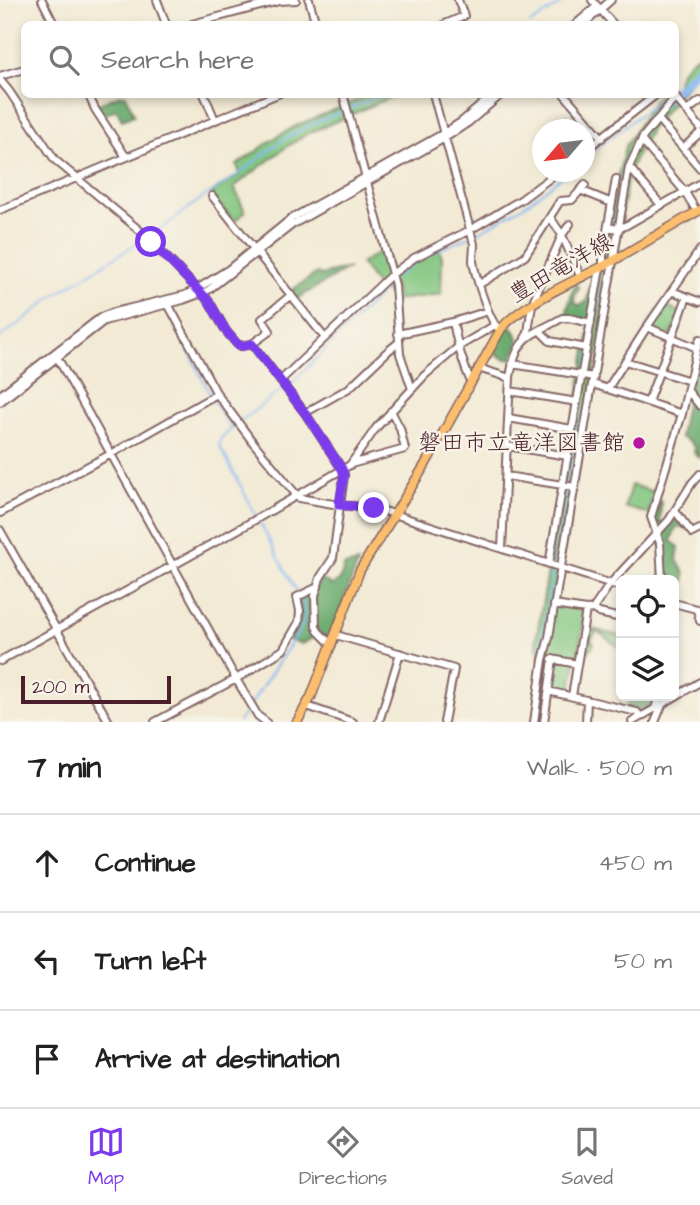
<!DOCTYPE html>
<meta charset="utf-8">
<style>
:root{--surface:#fff;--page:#f6f6f6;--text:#222;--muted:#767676;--line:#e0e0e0;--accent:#7c3aed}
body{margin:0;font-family:"Architects Daughter","Klee One",sans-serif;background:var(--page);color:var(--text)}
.controls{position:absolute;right:21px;bottom:21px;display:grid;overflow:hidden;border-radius:10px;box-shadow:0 4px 10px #0003}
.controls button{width:63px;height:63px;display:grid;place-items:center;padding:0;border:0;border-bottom:2px solid var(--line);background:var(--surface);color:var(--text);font:35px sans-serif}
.compass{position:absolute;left:532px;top:119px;width:63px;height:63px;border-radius:50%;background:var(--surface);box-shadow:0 4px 10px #0003;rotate:242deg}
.scale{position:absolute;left:21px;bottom:18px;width:150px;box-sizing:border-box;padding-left:7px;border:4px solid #4a1f2b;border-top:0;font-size:19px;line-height:24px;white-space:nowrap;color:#4a1f2b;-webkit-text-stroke:5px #f7f3e8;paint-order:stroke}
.stop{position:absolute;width:21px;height:21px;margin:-16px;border:5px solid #7c3aed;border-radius:50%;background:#fff}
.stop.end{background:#7c3aed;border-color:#fff;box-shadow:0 2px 7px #0008}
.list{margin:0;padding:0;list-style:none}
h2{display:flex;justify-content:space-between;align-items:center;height:91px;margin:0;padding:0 28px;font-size:30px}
h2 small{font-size:23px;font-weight:400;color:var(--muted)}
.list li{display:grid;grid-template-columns:46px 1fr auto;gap:21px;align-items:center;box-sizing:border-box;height:98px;padding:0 28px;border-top:2px solid var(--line)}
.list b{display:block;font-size:26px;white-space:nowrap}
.list em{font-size:23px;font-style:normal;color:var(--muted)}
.icon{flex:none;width:38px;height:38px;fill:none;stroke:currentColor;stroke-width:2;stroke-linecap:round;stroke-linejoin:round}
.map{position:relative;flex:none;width:700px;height:722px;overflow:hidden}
.search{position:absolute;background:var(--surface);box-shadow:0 4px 10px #0003;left:21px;right:21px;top:21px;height:77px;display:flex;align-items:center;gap:18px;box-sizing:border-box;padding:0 24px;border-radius:10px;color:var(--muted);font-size:26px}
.sheet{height:385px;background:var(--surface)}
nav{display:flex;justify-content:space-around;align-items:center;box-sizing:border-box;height:98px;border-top:2px solid var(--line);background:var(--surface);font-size:19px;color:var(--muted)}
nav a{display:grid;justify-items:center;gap:4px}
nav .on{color:var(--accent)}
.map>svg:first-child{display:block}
.green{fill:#83c680;stroke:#667256;stroke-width:2}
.forest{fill:#6aab6e;stroke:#5a654c;stroke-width:2}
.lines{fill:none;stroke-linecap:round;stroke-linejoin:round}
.stream{stroke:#88b8f3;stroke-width:2}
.river{stroke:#88b8f3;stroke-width:9}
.minor-casing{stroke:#856666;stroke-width:10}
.major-casing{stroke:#856666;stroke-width:11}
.minor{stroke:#fff;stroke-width:6}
.major{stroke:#fbbe6e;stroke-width:8}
.route{stroke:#7c3aed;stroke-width:9}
.poi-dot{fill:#b5179e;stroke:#f7f3e8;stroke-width:2.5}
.labels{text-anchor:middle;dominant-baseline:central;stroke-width:5;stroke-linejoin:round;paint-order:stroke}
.street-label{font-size:23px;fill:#4a1f2b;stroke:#f7f3e8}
.poi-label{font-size:23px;fill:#4a1f2b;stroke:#f7f3e8;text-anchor:end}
</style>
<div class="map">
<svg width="700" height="722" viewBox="0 0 700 722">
<rect width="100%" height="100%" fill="#f7f3e8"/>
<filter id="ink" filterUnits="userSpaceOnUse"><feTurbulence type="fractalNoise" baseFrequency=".0143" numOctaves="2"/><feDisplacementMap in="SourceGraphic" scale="14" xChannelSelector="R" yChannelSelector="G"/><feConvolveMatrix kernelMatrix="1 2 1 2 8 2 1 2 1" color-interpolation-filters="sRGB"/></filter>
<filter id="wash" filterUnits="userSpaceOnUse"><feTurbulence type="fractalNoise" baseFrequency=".00686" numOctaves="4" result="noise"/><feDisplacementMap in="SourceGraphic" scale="28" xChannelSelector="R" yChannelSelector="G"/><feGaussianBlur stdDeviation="1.57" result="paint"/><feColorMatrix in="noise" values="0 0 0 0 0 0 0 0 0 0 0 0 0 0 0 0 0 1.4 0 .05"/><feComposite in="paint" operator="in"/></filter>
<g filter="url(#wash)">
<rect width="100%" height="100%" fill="#f2ead4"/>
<!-- green -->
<path class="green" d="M 700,53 L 700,70 L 651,128 L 629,170 L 554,605 L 586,610 L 570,694 L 550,689 L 544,722 L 534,722 L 542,667 L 536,641 L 612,201 L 625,147 L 654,100 L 659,95 L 676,94 C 676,72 683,66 700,53 Z
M 370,95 L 396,95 L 307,134 L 282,150 L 234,187 L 245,212 L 234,221 L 212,196 L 214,191 L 240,174 L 237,165 L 278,136 L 298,125 Z
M 438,246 L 442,257 L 441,294 L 397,300 L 394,285 L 388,294 L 382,285 L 378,288 L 361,263 L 385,249 L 391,275 Z
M 662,305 L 681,312 L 670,337 L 647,327 Z
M 631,485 L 654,492 L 648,514 L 625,507 Z
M 587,628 L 621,636 L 621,649 L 597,631 L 591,639 L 594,644 L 584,658 L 582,657 Z"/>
<!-- forest -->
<path class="forest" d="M 120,95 L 126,95 L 134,115 L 122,120 L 116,109 L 102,116 L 96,105 Z
M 349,268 L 295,300 L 289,292 L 317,273 L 321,275 Z
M 596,277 L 592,315 L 587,320 L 566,316 L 573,288 L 576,284 L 579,288 L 575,295 L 574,302 L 580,306 L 587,301 L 589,288 Z
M 512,326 C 521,341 520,344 512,359 C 502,360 495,354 491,346 L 507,327 Z
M 700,339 L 700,458 L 694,453 L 695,448 L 690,442 L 680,437 L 690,381 Z
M 660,501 L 661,503 L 660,523 L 668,523 L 676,513 L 686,528 L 678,526 L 675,530 L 671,541 L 679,547 L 677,560 L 685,574 L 684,586 L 676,620 L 679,676 L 677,691 L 674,693 L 674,580 L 662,580 L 661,574 L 666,560 L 653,520 Z
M 358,563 L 330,637 L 325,638 L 318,630 L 311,639 L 301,644 L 289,640 L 300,617 L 298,599 L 317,587 L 320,579 L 333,585 L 340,580 L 344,566 Z
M 631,696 L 669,696 L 658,697 L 648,709 L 637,710 L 628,708 L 628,702 Z"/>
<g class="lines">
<!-- stream -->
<path class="stream" d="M 530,24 L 567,0
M 584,158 L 647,109 L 659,103
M 614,226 L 623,168 L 628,155 L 660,103
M 474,235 L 525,205 L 568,172
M 607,260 L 613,231
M 397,277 C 417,257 443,248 469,237
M 177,327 L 210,394
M 0,337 L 25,319 L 55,295 L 168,224 L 198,201 L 236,176 L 284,139 L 314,123 L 385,94
M 586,374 L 605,269
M 289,386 L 389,285
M 212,399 L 231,429
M 241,421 L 284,388
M 237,425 L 221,438 L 219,445 L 294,587 L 300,594
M 554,564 L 585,379
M 543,650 L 541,647 L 553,569
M 239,722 L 301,628 L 305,617 L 302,599
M 540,722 L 549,661 L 547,658"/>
<!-- river -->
<path class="river" d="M 676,90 L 700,67
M 660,103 L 670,94"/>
</g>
</g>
<g filter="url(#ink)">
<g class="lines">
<defs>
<path id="minor" d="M 42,0 L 54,24
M 157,0 L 166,24
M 309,0 L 316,24
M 592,0 L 613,24
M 192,24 L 279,1 L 296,0
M 445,24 L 464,16 L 458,0
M 576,24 L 597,6
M 584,24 L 611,0
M 0,76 L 24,69
M 0,80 L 9,91 L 55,160 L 144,234 L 209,301 L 226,331 L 237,344 L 241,346 L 252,344 L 270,331 L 262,319 L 291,295
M 88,94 L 95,109 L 126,157
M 204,94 L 215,120
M 343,94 L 395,285 L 400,354 L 412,389
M 433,94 L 474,244 C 474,250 473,255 473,261 C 475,275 488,317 497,327
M 564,94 L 602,138
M 674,96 L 700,127
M 687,111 L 700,101
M 658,119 L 700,168
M 642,141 L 685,192 L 697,212
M 683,148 L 700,133
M 584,151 L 657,94
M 629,167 L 661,205
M 580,190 L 612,203
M 212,196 L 325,338
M 0,210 L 278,94
M 550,217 L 562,235 L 581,278
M 608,227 L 618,229 L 627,225 L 700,183
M 603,266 L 603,254 L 616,179
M 480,284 L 525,256 L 560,201 L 572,200 L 585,185
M 672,291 L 700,302
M 168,304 L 217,394 L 252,441 L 299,498 L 339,505 L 375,508 L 621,587
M 453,322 C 457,343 462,362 471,382
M 647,327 L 697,348
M 540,331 L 550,341 L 586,348
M 398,334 L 453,322 L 488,311
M 525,338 L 528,333 L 532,304 L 562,235 L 570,224
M 252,344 L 305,413 L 342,469 L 344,475 L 333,558 L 320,578 L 315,596 L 316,626 L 318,631 L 332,645
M 57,357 L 236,679 L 258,716 L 266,722
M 625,361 L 690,381
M 512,364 L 594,377
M 478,368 L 510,378
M 280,381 L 391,275 L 414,258 L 470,230 L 522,199 L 558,172
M 593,384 L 682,414
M 608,388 L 647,327 L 700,250
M 510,391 L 577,402
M 688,391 L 700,406
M 0,395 L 101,317 L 114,312 L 185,295 L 197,289 L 229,269 L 292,218 L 444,133 L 461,122 L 494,94
M 0,402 L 104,321 L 183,300 L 207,291 L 292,225 L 445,138 L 469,122 L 502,94
M 648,402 L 687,297
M 305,413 L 349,388 L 388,351 L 398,343
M 508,418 L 572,429
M 507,446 L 568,456
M 351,464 L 405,449 L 400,428 L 391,411
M 506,476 L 575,487
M 675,511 L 692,533 L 700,529
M 0,513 L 111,454 L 217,394
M 0,530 L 109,722
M 502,549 L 510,377 C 517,335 529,337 562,318 L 569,318 L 591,323
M 549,564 L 600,268
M 662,580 L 660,543 L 651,517 L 682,414 L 697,348 L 700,339
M 674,603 L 700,610
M 554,605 L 586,610 L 593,609 L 610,584 L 669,520 L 692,483 L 700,474
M 593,609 L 599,613 L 621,618
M 697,610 L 700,621
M 336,635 L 454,669 L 444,722
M 552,659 L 577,664
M 0,661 L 246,525 L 350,465 L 376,428 L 425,375 L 458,347 L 495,325
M 548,691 L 637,712 L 641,717
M 572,696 L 586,610
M 307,706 L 353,722
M 655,708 L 659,696
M 155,722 L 236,679 L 283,650 L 299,622 L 300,611 L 297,597 L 318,587
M 379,722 L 400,653
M 534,722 L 543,660 L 549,637 L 629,167 L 643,137 L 676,97
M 544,722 L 553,659
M 586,722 L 587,700
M 632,722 L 700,682
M 655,722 L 662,705"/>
<path id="major" d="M 297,722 L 311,697 L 360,570 L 425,465 L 501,329 C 523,302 580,279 611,262 C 641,245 670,227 700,210"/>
</defs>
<!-- minor casing -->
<use href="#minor" class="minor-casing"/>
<!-- major casing -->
<use href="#major" class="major-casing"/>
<!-- minor -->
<use href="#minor" class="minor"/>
<!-- major -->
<use href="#major" class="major"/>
</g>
</g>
<g class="lines" filter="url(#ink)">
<!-- route -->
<path class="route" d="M 151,242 L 209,301 L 226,331 L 237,344 L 242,346 L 252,344 L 305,413 L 342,469 L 344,475 L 339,505 L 374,508"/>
</g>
<!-- markers -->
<circle class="poi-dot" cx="639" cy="443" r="7"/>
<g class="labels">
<!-- street labels -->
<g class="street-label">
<text transform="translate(561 268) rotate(-30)">豊田竜洋線</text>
</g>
<!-- poi labels -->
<g class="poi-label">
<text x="625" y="443">磐田市立竜洋図書館</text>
</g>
</g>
</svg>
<div class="controls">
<button><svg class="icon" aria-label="locate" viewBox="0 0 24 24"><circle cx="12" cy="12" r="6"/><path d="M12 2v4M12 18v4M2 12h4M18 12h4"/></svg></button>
<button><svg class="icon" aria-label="layers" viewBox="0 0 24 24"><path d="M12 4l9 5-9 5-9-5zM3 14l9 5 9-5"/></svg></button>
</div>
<svg class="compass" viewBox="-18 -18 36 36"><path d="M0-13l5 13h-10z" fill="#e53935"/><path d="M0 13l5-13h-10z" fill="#767676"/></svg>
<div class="scale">200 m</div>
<div class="stop" style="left:151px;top:242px"></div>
<div class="stop end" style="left:374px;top:508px"></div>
<div class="search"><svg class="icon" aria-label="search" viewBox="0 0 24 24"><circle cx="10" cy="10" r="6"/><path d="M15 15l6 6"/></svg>Search here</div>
</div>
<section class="sheet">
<h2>7 min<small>Walk · 500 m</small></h2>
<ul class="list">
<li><svg class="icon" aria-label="ahead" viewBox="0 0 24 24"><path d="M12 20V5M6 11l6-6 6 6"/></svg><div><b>Continue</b></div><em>450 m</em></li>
<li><svg class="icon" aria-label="left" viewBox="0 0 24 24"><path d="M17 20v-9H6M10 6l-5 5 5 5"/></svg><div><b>Turn left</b></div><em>50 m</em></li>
<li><svg class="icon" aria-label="arrive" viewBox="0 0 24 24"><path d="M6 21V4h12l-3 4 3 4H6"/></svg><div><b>Arrive at destination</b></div></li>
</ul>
</section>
<nav>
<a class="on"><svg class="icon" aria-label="map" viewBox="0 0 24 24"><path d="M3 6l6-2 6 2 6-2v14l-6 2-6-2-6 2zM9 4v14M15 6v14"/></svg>Map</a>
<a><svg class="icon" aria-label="directions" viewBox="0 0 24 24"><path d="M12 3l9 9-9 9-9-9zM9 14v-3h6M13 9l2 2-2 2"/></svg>Directions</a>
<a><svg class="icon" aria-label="saved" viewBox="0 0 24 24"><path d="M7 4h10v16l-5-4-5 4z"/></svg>Saved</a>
</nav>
